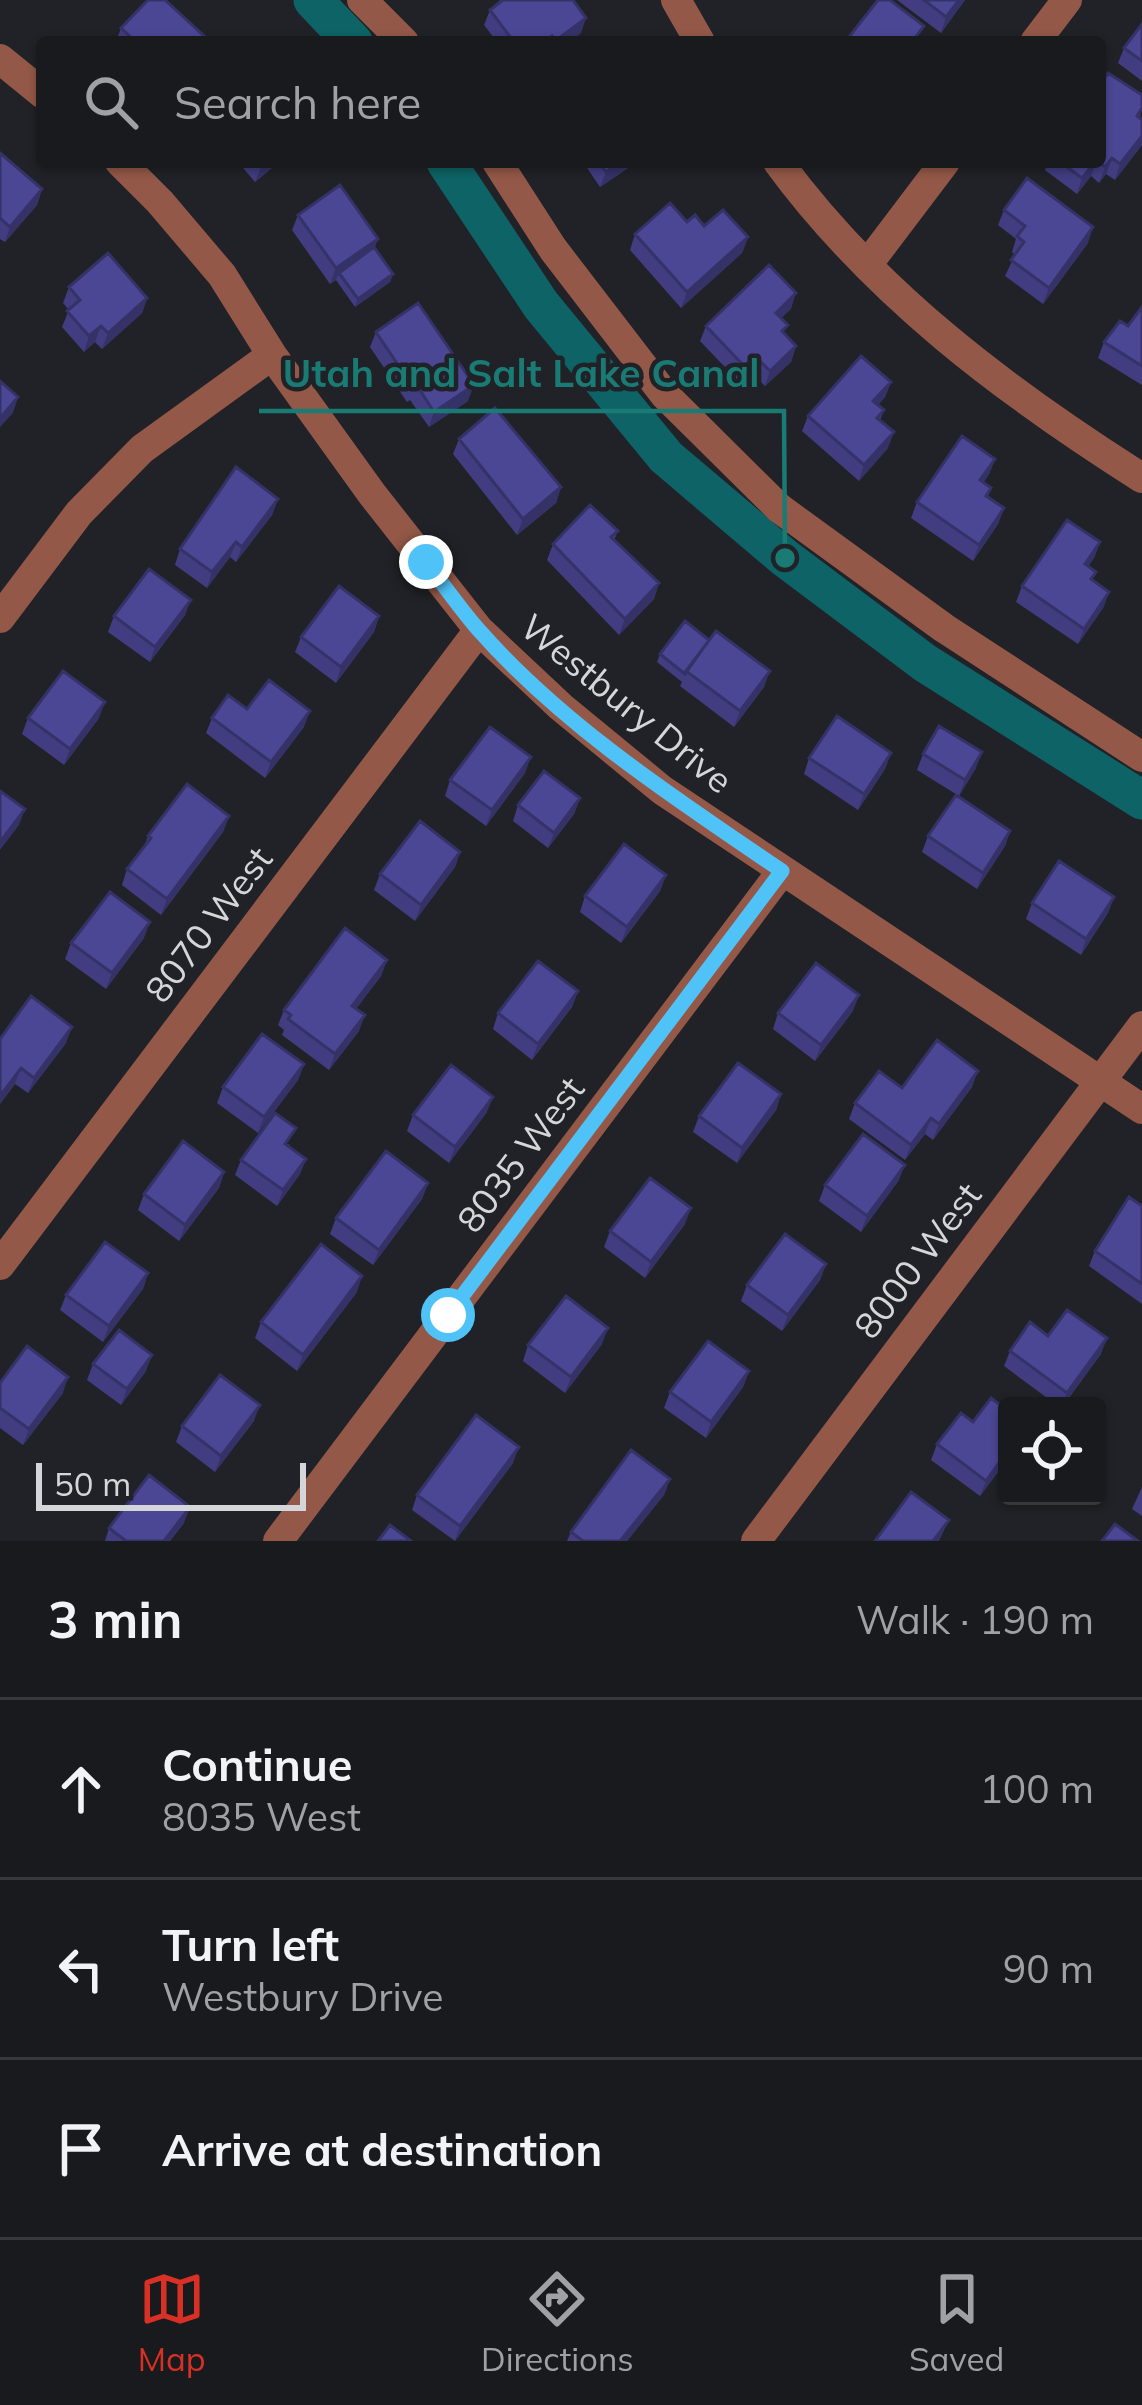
<!DOCTYPE html>
<meta charset="utf-8">
<style>
:root{--surface:#181a1d;--page:#212326;--text:#f1f3f6;--muted:#9fa1a4;--line:#36383b;--accent:#d93025}
body{margin:0;font-family:Mulish,sans-serif;background:var(--page);color:var(--text)}
.controls{position:absolute;right:36px;bottom:36px;display:grid;overflow:hidden;border-radius:12px;box-shadow:0 3px 9px #0004}
.controls button{width:108px;height:108px;display:grid;place-items:center;padding:0;border:0;border-bottom:3px solid var(--line);background:var(--surface);color:var(--text);font:60px sans-serif}
.scale{position:absolute;left:36px;bottom:30px;width:270px;box-sizing:border-box;padding-left:12px;border:6px solid #d5d6da;border-top:0;font-size:33px;line-height:42px;white-space:nowrap;color:#d5d6da;-webkit-text-stroke:9px #202227;paint-order:stroke}
.stop{position:absolute;width:36px;height:36px;margin:-27px;border:9px solid #4fc3f7;border-radius:50%;background:#fff}
.stop.end{background:#4fc3f7;border-color:#fff;box-shadow:0 3px 12px #0008}
.list{margin:0;padding:0;list-style:none}
h2{display:flex;justify-content:space-between;align-items:center;height:156px;margin:0;padding:0 48px;font-size:51px}
h2 small{font-size:39px;font-weight:400;color:var(--muted)}
.list li{display:grid;grid-template-columns:78px 1fr auto;gap:36px;align-items:center;box-sizing:border-box;height:180px;padding:0 48px;border-top:3px solid var(--line)}
.list b{display:block;font-size:45px;white-space:nowrap}
.list p{margin:0;font-size:39px;white-space:nowrap;color:var(--muted)}
.list em{font-size:39px;font-style:normal;color:var(--muted)}
.icon{flex:none;width:66px;height:66px;fill:none;stroke:currentColor;stroke-width:2;stroke-linecap:round;stroke-linejoin:round}
.map{position:relative;flex:none;width:1142px;height:1541px;overflow:hidden}
.search{position:absolute;background:var(--surface);box-shadow:0 3px 9px #0004;left:36px;right:36px;top:36px;height:132px;display:flex;align-items:center;gap:30px;box-sizing:border-box;padding:0 42px;border-radius:12px;color:var(--muted);font-size:45px}
.sheet{height:696px;background:var(--surface)}
nav{display:flex;justify-content:space-around;align-items:center;box-sizing:border-box;height:168px;border-top:3px solid var(--line);background:var(--surface);font-size:33px;color:var(--muted)}
nav a{display:grid;justify-items:center;gap:6px}
nav .on{color:var(--accent)}
.map>svg:first-child{display:block}
.lines{fill:none;stroke-linecap:round;stroke-linejoin:round}
.canal{stroke:#0d6365;stroke-width:39}
.minor{stroke:#935847;stroke-width:30}
.wall{fill:#413d80}
.shaded-wall{fill:#353268}
.building{fill:#4c4795;stroke:#353268;stroke-width:3}
.route{stroke:#4fc3f7;stroke-width:15}
.labels{text-anchor:middle;dominant-baseline:central;stroke-width:9;stroke-linejoin:round;paint-order:stroke}
.street-label{font-size:36px;fill:#d5d6da;stroke:#202227}
.leader{fill:none;stroke:#197b73;stroke-width:4.5}
.callout-dot{fill:#197b73;stroke:#202227;stroke-width:4.5}
.callout-label{font-size:39px;text-anchor:middle;font-weight:bold;fill:#197b73;stroke:#202227;stroke-width:9;stroke-linejoin:round;paint-order:stroke}
</style>
<div class="map">
<svg width="1142" height="1541" viewBox="0 0 1142 1541">
<rect width="100%" height="100%" fill="#202227"/>
<g class="lines">
<!-- canal -->
<path class="canal" d="M 313,0 L 353,42
M 446,162 L 541,305 L 666,457 L 785,558 L 925,663 L 1142,800"/>
<!-- minor -->
<path class="minor" d="M 362,0 L 404,42
M 676,0 L 700,42
M 1035,42 L 1067,0
M 0,59 L 42,93
M 120,162 L 160,202 L 222,275 L 272,355 L 372,494 L 479,630 L 561,707 L 662,790 L 1142,1109
M 497,162 L 553,249 L 665,395 L 779,508 L 944,628 L 1142,757
M 778,162 C 875,294 1005,391 1142,478
M 867,265 L 945,162
M 0,618 L 79,513 L 142,449 L 272,355
M 0,1265 L 479,630
M 278,1541 L 782,871
M 756,1541 L 1142,1026"/>
</g>
<!-- wall -->
<path class="wall" d="M 500,0 L 573,0 L 581,33 L 569,42 L 497,42 L 484,25 L 490,10 Z
M 897,0 L 965,0 L 941,33 Z
M 1142,24 L 1142,81 L 1118,63 L 1124,48 Z
M 121,28 L 202,42 L 116,42 Z
M 1142,95 L 1140,119 L 1142,120 L 1142,145 L 1115,180 L 1106,174 L 1099,183 L 1091,176 L 1077,194 L 1045,170 L 1048,162 L 1100,162 Z
M 0,153 L 42,189 L 37,205 L 5,242 L 0,239 Z
M 238,162 L 279,162 L 255,182 Z
M 583,162 L 637,162 L 600,187 Z
M 1004,210 L 1088,243 L 1043,304 L 1005,276 L 1015,255 L 1012,252 L 1016,239 L 998,225 Z
M 298,215 L 378,239 L 374,248 L 393,274 L 390,282 L 355,307 L 336,280 L 330,284 L 292,230 Z
M 687,222 L 748,237 L 742,253 L 681,308 L 630,250 L 635,234 Z
M 69,287 L 147,298 L 142,313 L 102,349 L 95,342 L 84,352 L 62,327 L 69,310 L 63,303 Z
M 1142,307 L 1142,385 L 1098,358 L 1104,342 L 1128,326 Z
M 791,309 L 781,318 L 785,334 L 796,346 L 791,362 L 765,386 L 750,371 L 739,382 L 700,341 L 706,326 Z
M 376,332 L 468,401 L 429,427 L 410,400 L 407,402 L 370,347 Z
M 891,382 L 885,397 L 878,405 L 884,410 L 880,420 L 888,448 L 859,481 L 802,431 L 808,416 Z
M 459,439 L 561,487 L 556,503 L 517,535 L 453,454 Z
M 995,459 L 989,474 L 983,483 L 991,488 L 988,497 L 1004,508 L 998,524 L 973,561 L 911,518 L 917,502 Z
M 278,499 L 272,515 L 236,562 L 230,557 L 207,588 L 175,565 L 180,549 Z
M 618,531 L 614,540 L 659,583 L 654,599 L 619,635 L 547,560 L 553,544 Z
M 1100,542 L 1094,558 L 1088,566 L 1093,581 L 1109,592 L 1103,608 L 1078,644 L 1016,602 L 1022,586 Z
M 185,615 L 150,662 L 108,632 L 114,616 Z
M 379,616 L 374,632 L 336,683 L 295,652 L 301,637 Z
M 660,654 L 764,687 L 734,727 L 680,686 L 682,682 L 657,662 Z
M 247,709 L 304,727 L 265,778 L 206,733 L 212,718 Z
M 28,718 L 99,718 L 64,765 L 22,734 Z
M 891,753 L 885,769 L 858,810 L 804,774 L 809,758 Z
M 923,754 L 976,768 L 959,796 L 917,770 Z
M 525,773 L 486,826 L 445,796 L 450,780 Z
M 580,798 L 574,814 L 548,848 L 513,821 L 518,805 Z
M 229,816 L 223,832 L 161,915 L 122,885 L 127,869 L 144,847 L 148,836 Z
M 1010,831 L 1005,846 L 977,889 L 922,852 L 928,836 Z
M 460,852 L 455,867 L 415,921 L 374,890 L 380,874 Z
M 666,875 L 660,891 L 621,943 L 580,912 L 585,896 Z
M 1114,897 L 1108,913 L 1081,955 L 1026,919 L 1032,903 Z
M 144,938 L 106,989 L 65,959 L 71,943 Z
M 387,960 L 381,976 L 356,1009 L 359,1031 L 329,1070 L 282,1035 L 284,1030 L 278,1025 L 284,1010 Z
M 578,991 L 572,1007 L 532,1060 L 493,1029 L 498,1013 Z
M 853,1011 L 815,1061 L 773,1029 L 778,1013 Z
M 0,1039 L 66,1043 L 28,1093 L 15,1084 L 0,1104 Z
M 304,1064 L 298,1080 L 258,1133 L 217,1103 L 223,1087 Z
M 972,1087 L 933,1140 L 925,1134 L 905,1160 L 849,1119 L 855,1103 L 902,1088 Z
M 781,1094 L 776,1110 L 737,1163 L 693,1132 L 699,1116 Z
M 487,1112 L 449,1163 L 407,1131 L 413,1115 Z
M 290,1144 L 289,1146 L 306,1159 L 300,1174 L 277,1206 L 235,1175 L 241,1160 Z
M 224,1172 L 219,1188 L 179,1241 L 138,1210 L 144,1194 Z
M 899,1180 L 861,1232 L 819,1201 L 825,1185 Z
M 428,1183 L 422,1199 L 373,1265 L 330,1234 L 336,1218 Z
M 1142,1206 L 1142,1304 L 1089,1266 L 1095,1251 Z
M 685,1224 L 645,1278 L 604,1247 L 610,1231 Z
M 826,1264 L 820,1280 L 782,1331 L 741,1301 L 747,1285 Z
M 148,1273 L 143,1289 L 103,1342 L 60,1310 L 66,1295 Z
M 357,1292 L 297,1371 L 255,1338 L 261,1322 Z
M 1048,1336 L 1101,1354 L 1063,1406 L 1058,1406 L 1004,1366 L 1010,1351 Z
M 602,1344 L 565,1393 L 523,1361 L 528,1345 Z
M 93,1364 L 146,1371 L 121,1405 L 87,1380 Z
M 749,1371 L 743,1387 L 706,1438 L 664,1408 L 670,1392 Z
M 0,1383 L 63,1393 L 23,1445 L 0,1428 Z
M 254,1421 L 215,1472 L 176,1442 L 182,1426 Z
M 973,1422 L 1007,1460 L 980,1496 L 931,1460 L 937,1444 Z
M 513,1463 L 455,1541 L 412,1510 L 417,1495 Z
M 670,1479 L 664,1495 L 627,1541 L 567,1541 L 571,1532 Z
M 1142,1487 L 1142,1516 L 1132,1509 Z
M 184,1523 L 170,1541 L 105,1541 L 109,1528 Z"/>
<!-- shaded-wall -->
<path class="shaded-wall" d="M 959,0 L 965,0 L 941,33 L 946,17 Z
M 586,18 L 581,33 L 569,42 L 555,42 Z
M 1142,136 L 1142,145 L 1115,180 L 1120,164 Z
M 1112,158 L 1106,174 L 1099,183 L 1105,167 Z
M 266,162 L 279,162 L 255,182 L 261,167 Z
M 620,162 L 637,162 L 600,187 L 606,172 Z
M 1096,162 L 1091,176 L 1077,194 L 1082,178 Z
M 42,189 L 37,205 L 5,242 L 10,227 Z
M 1093,227 L 1088,243 L 1043,304 L 1049,288 Z
M 748,237 L 742,253 L 681,308 L 687,292 Z
M 378,239 L 372,255 L 339,273 L 336,280 L 330,284 L 336,268 Z
M 393,274 L 390,282 L 355,307 L 358,299 Z
M 796,293 L 791,309 L 770,328 L 776,313 Z
M 147,298 L 142,313 L 102,349 L 108,333 Z
M 101,326 L 95,342 L 84,352 L 89,336 Z
M 796,346 L 791,362 L 765,386 L 770,371 Z
M 755,356 L 750,371 L 739,382 L 744,366 Z
M 891,382 L 885,397 L 867,417 L 873,401 Z
M 474,385 L 468,401 L 429,427 L 434,412 Z
M 18,397 L 13,413 L 0,427 L 0,418 Z
M 894,432 L 888,448 L 859,481 L 864,465 Z
M 995,459 L 989,474 L 974,496 L 980,480 Z
M 561,487 L 556,503 L 517,535 L 523,519 Z
M 278,499 L 272,515 L 236,562 L 242,547 Z
M 1004,508 L 998,524 L 973,561 L 979,545 Z
M 236,542 L 230,557 L 207,588 L 212,572 Z
M 1100,542 L 1094,558 L 1079,580 L 1085,564 Z
M 659,583 L 654,599 L 619,635 L 625,619 Z
M 1109,592 L 1103,608 L 1078,644 L 1084,629 Z
M 191,600 L 185,615 L 150,662 L 155,647 Z
M 379,616 L 374,632 L 336,683 L 341,667 Z
M 770,671 L 764,687 L 734,727 L 740,711 Z
M 105,702 L 99,718 L 64,765 L 70,749 Z
M 310,711 L 304,727 L 265,778 L 271,762 Z
M 982,752 L 976,768 L 959,796 L 965,780 Z
M 891,753 L 885,769 L 858,810 L 864,794 Z
M 531,757 L 525,773 L 486,826 L 492,810 Z
M 580,798 L 574,814 L 548,848 L 554,833 Z
M 25,809 L 19,825 L 0,850 L 0,842 Z
M 229,816 L 223,832 L 161,915 L 167,899 Z
M 1010,831 L 1005,846 L 977,889 L 983,873 Z
M 460,852 L 455,867 L 415,921 L 421,905 Z
M 666,875 L 660,891 L 621,943 L 627,927 Z
M 1114,897 L 1108,913 L 1081,955 L 1086,939 Z
M 150,922 L 144,938 L 106,989 L 112,973 Z
M 387,960 L 381,976 L 347,1021 L 352,1006 Z
M 578,991 L 572,1007 L 532,1060 L 538,1044 Z
M 859,995 L 853,1011 L 815,1061 L 821,1045 Z
M 365,1015 L 359,1031 L 329,1070 L 335,1054 Z
M 72,1027 L 66,1043 L 28,1093 L 34,1078 Z
M 304,1064 L 298,1080 L 258,1133 L 264,1117 Z
M 21,1068 L 15,1084 L 0,1104 L 0,1096 Z
M 978,1071 L 972,1087 L 933,1140 L 939,1124 Z
M 781,1094 L 776,1110 L 737,1163 L 742,1148 Z
M 493,1097 L 487,1112 L 449,1163 L 455,1147 Z
M 931,1118 L 925,1134 L 905,1160 L 911,1145 Z
M 306,1159 L 300,1174 L 277,1206 L 283,1190 Z
M 905,1165 L 899,1180 L 861,1232 L 867,1216 Z
M 224,1172 L 219,1188 L 179,1241 L 185,1225 Z
M 428,1183 L 422,1199 L 373,1265 L 379,1250 Z
M 691,1208 L 685,1224 L 645,1278 L 651,1262 Z
M 826,1264 L 820,1280 L 782,1331 L 788,1315 Z
M 148,1273 L 143,1289 L 103,1342 L 109,1326 Z
M 362,1276 L 357,1292 L 297,1371 L 303,1355 Z
M 608,1328 L 602,1344 L 565,1393 L 571,1377 Z
M 1107,1338 L 1101,1354 L 1062,1406 L 1067,1393 Z
M 152,1355 L 146,1371 L 121,1405 L 127,1389 Z
M 749,1371 L 743,1387 L 706,1438 L 711,1422 Z
M 68,1377 L 63,1393 L 23,1445 L 29,1429 Z
M 260,1405 L 254,1421 L 215,1472 L 221,1456 Z
M 519,1447 L 513,1463 L 455,1541 L 460,1526 Z
M 1007,1452 L 1007,1460 L 980,1496 L 986,1481 Z
M 670,1479 L 664,1495 L 627,1541 L 620,1541 Z
M 190,1507 L 184,1523 L 170,1541 L 164,1541 Z
M 949,1520 L 939,1541 L 933,1541 Z"/>
<!-- building -->
<path class="building" d="M 148,0 L 165,0 L 204,36 L 199,42 L 136,42 L 121,28 Z
M 503,0 L 573,0 L 586,18 L 555,41 L 552,36 L 544,42 L 514,42 L 490,10 Z
M 878,0 L 890,0 L 924,26 L 912,42 L 845,42 Z
M 924,0 L 959,0 L 946,17 Z
M 1142,24 L 1142,61 L 1124,48 Z
M 1108,73 L 1142,95 L 1142,108 L 1137,116 L 1142,120 L 1142,136 L 1120,164 L 1112,158 L 1105,167 L 1099,162 L 1100,84 Z
M 0,153 L 42,189 L 10,227 L 0,218 Z
M 599,162 L 620,162 L 606,172 Z
M 1060,162 L 1095,162 L 1082,178 Z
M 1027,178 L 1093,227 L 1049,288 L 1011,260 L 1024,242 L 1017,236 L 1025,226 L 1004,210 Z
M 340,185 L 378,239 L 336,268 L 298,215 Z
M 670,203 L 687,222 L 695,215 L 704,226 L 723,210 L 748,237 L 687,292 L 635,234 Z
M 374,247 L 393,274 L 358,299 L 339,273 Z
M 108,253 L 147,298 L 108,333 L 101,326 L 89,336 L 67,311 L 80,300 L 69,287 Z
M 769,265 L 796,293 L 776,313 L 788,325 L 782,331 L 796,346 L 770,371 L 755,356 L 744,366 L 706,326 Z
M 418,303 L 474,385 L 434,412 L 416,384 L 413,387 L 376,332 Z
M 1142,307 L 1142,366 L 1104,342 L 1120,321 L 1128,326 Z
M 861,356 L 891,382 L 873,401 L 884,410 L 877,418 L 894,432 L 864,465 L 808,416 Z
M 0,381 L 18,397 L 0,418 Z
M 495,408 L 561,487 L 523,519 L 459,439 Z
M 962,436 L 995,459 L 980,480 L 991,488 L 986,496 L 1004,508 L 979,545 L 917,502 Z
M 236,467 L 278,499 L 242,547 L 236,542 L 212,572 L 180,549 Z
M 590,505 L 618,531 L 611,537 L 659,583 L 625,619 L 553,544 Z
M 1067,520 L 1100,542 L 1085,564 L 1096,572 L 1091,579 L 1109,592 L 1084,629 L 1022,586 Z
M 149,569 L 191,600 L 155,647 L 114,616 Z
M 339,586 L 379,616 L 341,667 L 301,637 Z
M 685,621 L 709,640 L 685,674 L 660,654 Z
M 716,631 L 770,671 L 740,711 L 686,671 Z
M 63,671 L 105,702 L 70,749 L 28,718 Z
M 269,680 L 310,711 L 271,762 L 212,718 L 228,695 L 247,709 Z
M 837,716 L 891,753 L 864,794 L 809,758 Z
M 939,726 L 982,752 L 965,780 L 923,754 Z
M 490,727 L 531,757 L 492,810 L 450,780 Z
M 544,771 L 580,798 L 554,833 L 518,805 Z
M 187,784 L 229,816 L 167,899 L 127,869 L 151,838 L 148,836 Z
M 0,791 L 25,809 L 0,842 Z
M 956,795 L 1010,831 L 983,873 L 928,836 Z
M 420,821 L 460,852 L 421,905 L 380,874 Z
M 624,844 L 666,875 L 627,927 L 585,896 Z
M 1059,861 L 1114,897 L 1086,939 L 1032,903 Z
M 110,892 L 150,922 L 112,973 L 71,943 Z
M 345,928 L 387,960 L 352,1006 L 365,1015 L 335,1054 L 288,1019 L 291,1015 L 284,1010 Z
M 538,961 L 578,991 L 538,1044 L 498,1013 Z
M 816,963 L 859,995 L 821,1045 L 778,1013 Z
M 31,996 L 72,1027 L 34,1078 L 21,1068 L 0,1096 L 0,1039 Z
M 262,1034 L 304,1064 L 264,1117 L 223,1087 Z
M 937,1040 L 978,1071 L 939,1124 L 931,1118 L 911,1145 L 855,1103 L 879,1071 L 902,1088 Z
M 738,1063 L 781,1094 L 742,1148 L 699,1116 Z
M 451,1065 L 493,1097 L 455,1147 L 413,1115 Z
M 275,1113 L 296,1128 L 285,1144 L 306,1159 L 283,1190 L 241,1160 Z
M 863,1134 L 905,1165 L 867,1216 L 825,1185 Z
M 183,1141 L 224,1172 L 185,1225 L 144,1194 Z
M 386,1151 L 428,1183 L 379,1250 L 336,1218 Z
M 650,1178 L 691,1208 L 651,1262 L 610,1231 Z
M 1129,1197 L 1142,1206 L 1142,1284 L 1095,1251 Z
M 785,1234 L 826,1264 L 788,1315 L 747,1285 Z
M 105,1242 L 148,1273 L 109,1326 L 66,1295 Z
M 321,1244 L 362,1276 L 303,1355 L 261,1322 Z
M 566,1296 L 608,1328 L 571,1377 L 528,1345 Z
M 1067,1310 L 1107,1338 L 1067,1393 L 1010,1351 L 1030,1322 L 1048,1336 Z
M 119,1330 L 152,1355 L 127,1389 L 93,1364 Z
M 708,1341 L 749,1371 L 711,1422 L 670,1392 Z
M 27,1346 L 68,1377 L 29,1429 L 0,1408 L 0,1383 Z
M 220,1375 L 260,1405 L 221,1456 L 182,1426 Z
M 991,1398 L 1007,1410 L 1007,1452 L 986,1481 L 937,1444 L 961,1413 L 973,1422 Z
M 476,1415 L 519,1447 L 460,1526 L 417,1495 Z
M 631,1450 L 670,1479 L 620,1541 L 583,1541 L 571,1532 Z
M 149,1475 L 190,1507 L 164,1541 L 126,1541 L 109,1528 Z
M 911,1492 L 949,1520 L 933,1541 L 875,1541 Z
M 1115,1524 L 1138,1541 L 1102,1541 Z
M 390,1525 L 411,1541 L 378,1541 Z"/>
<g class="lines">
<!-- route -->
<path class="route" d="M 426,562 C 443,584 459,607 477,628 C 562,725 676,799 782,871 L 448,1315"/>
</g>
<g class="labels">
<!-- street labels -->
<g class="street-label">
<text transform="translate(627 703) rotate(39)">Westbury Drive</text>
<text transform="translate(208 924) rotate(-53)">8070 West</text>
<text transform="translate(520 1154) rotate(-53)">8035 West</text>
<text transform="translate(917 1260) rotate(-53)">8000 West</text>
</g>
</g>
<!-- callouts -->
<path class="leader" d="M785 558L784 411H259"/>
<circle class="callout-dot" cx="785" cy="558" r="12"/>
<g class="callout-label">
<text x="521" y="387">Utah and Salt Lake Canal</text>
</g>
</svg>
<div class="controls">
<button><svg class="icon" aria-label="locate" viewBox="0 0 24 24"><circle cx="12" cy="12" r="6"/><path d="M12 2v4M12 18v4M2 12h4M18 12h4"/></svg></button>
</div>
<div class="scale">50 m</div>
<div class="stop" style="left:448px;top:1315px"></div>
<div class="stop end" style="left:426px;top:562px"></div>
<div class="search"><svg class="icon" aria-label="search" viewBox="0 0 24 24"><circle cx="10" cy="10" r="6"/><path d="M15 15l6 6"/></svg>Search here</div>
</div>
<section class="sheet">
<h2>3 min<small>Walk · 190 m</small></h2>
<ul class="list">
<li><svg class="icon" aria-label="ahead" viewBox="0 0 24 24"><path d="M12 20V5M6 11l6-6 6 6"/></svg><div><b>Continue</b><p>8035 West</p></div><em>100 m</em></li>
<li><svg class="icon" aria-label="left" viewBox="0 0 24 24"><path d="M17 20v-9H6M10 6l-5 5 5 5"/></svg><div><b>Turn left</b><p>Westbury Drive</p></div><em>90 m</em></li>
<li><svg class="icon" aria-label="arrive" viewBox="0 0 24 24"><path d="M6 21V4h12l-3 4 3 4H6"/></svg><div><b>Arrive at destination</b></div></li>
</ul>
</section>
<nav>
<a class="on"><svg class="icon" aria-label="map" viewBox="0 0 24 24"><path d="M3 6l6-2 6 2 6-2v14l-6 2-6-2-6 2zM9 4v14M15 6v14"/></svg>Map</a>
<a><svg class="icon" aria-label="directions" viewBox="0 0 24 24"><path d="M12 3l9 9-9 9-9-9zM9 14v-3h6M13 9l2 2-2 2"/></svg>Directions</a>
<a><svg class="icon" aria-label="saved" viewBox="0 0 24 24"><path d="M7 4h10v16l-5-4-5 4z"/></svg>Saved</a>
</nav>
